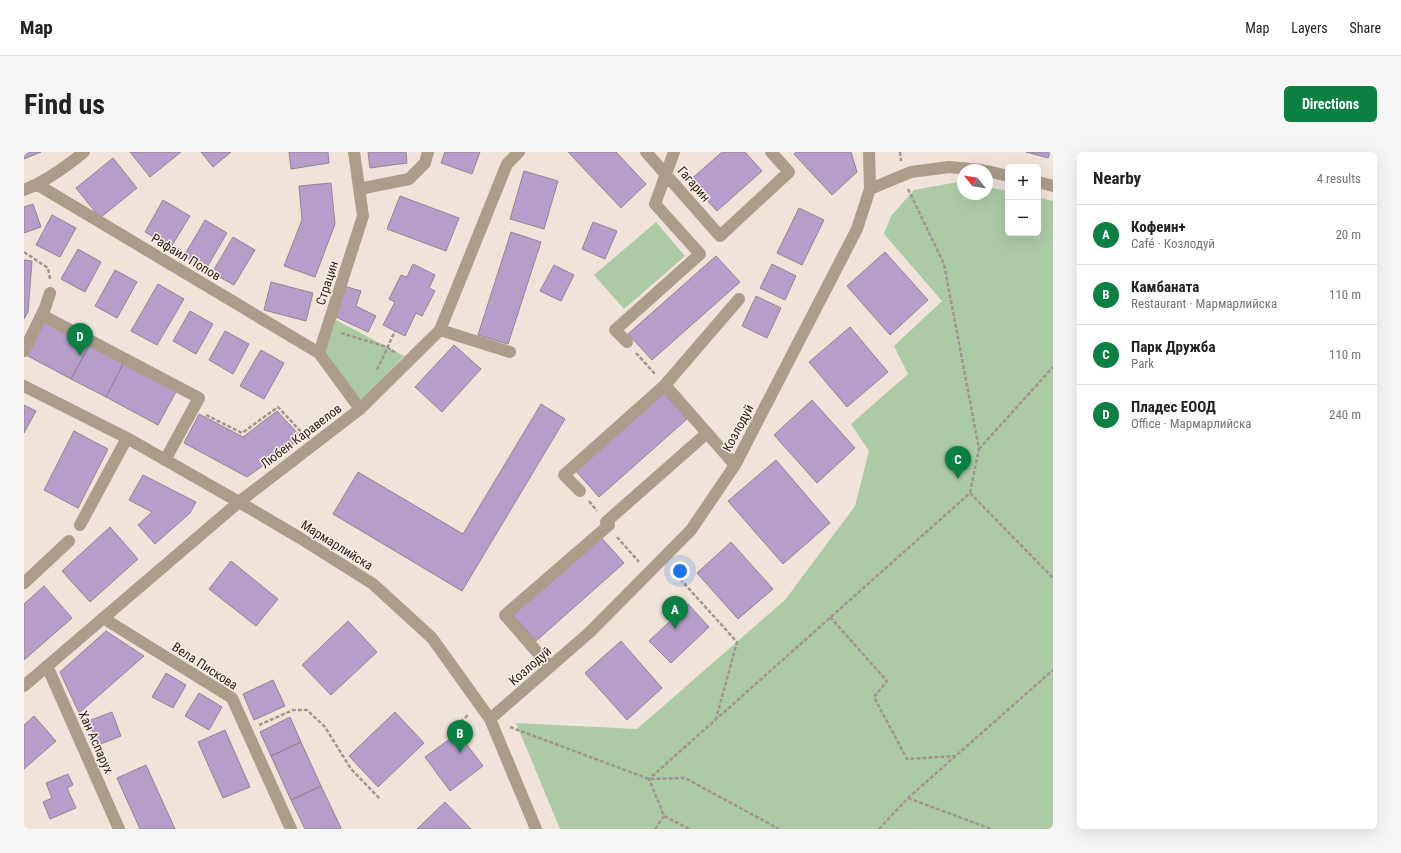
<!DOCTYPE html>
<meta charset="utf-8">
<style>
:root{--surface:#fff;--page:#f6f6f6;--text:#222;--muted:#767676;--line:#e0e0e0;--accent:#0b8043}
body{margin:0;font-family:"Roboto Condensed",sans-serif;background:var(--page);color:var(--text)}
.controls{position:absolute;right:12px;top:12px;display:grid;overflow:hidden;border-radius:6px;box-shadow:0 4px 16px #0002}
.controls button{width:36px;height:36px;display:grid;place-items:center;padding:0;border:0;border-bottom:1px solid var(--line);background:var(--surface);color:var(--text);font:20px sans-serif}
.compass{position:absolute;left:933px;top:12px;width:36px;height:36px;border-radius:50%;background:var(--surface);box-shadow:0 4px 16px #0002;rotate:300deg}
.you{position:absolute;left:656px;top:419px;width:14px;height:14px;margin:-10px;border:3px solid #fff;border-radius:50%;background:#1a73e8;box-shadow:0 0 0 6px #1a73e833}
.badge{display:grid;place-items:center;width:26px;height:26px;border-radius:50%;background:var(--accent);color:#fff;font-size:13px;font-weight:700}
.pin{position:absolute;translate:-50% -33px;filter:drop-shadow(0 1px 2px #0008)}
.pin::after{content:'';position:absolute;top:21px;width:14px;height:12px;background:inherit;clip-path:polygon(0 0,100% 0,50% 100%)}
.list{margin:0;padding:0;list-style:none}
h2{display:flex;justify-content:space-between;align-items:center;height:52px;margin:0;padding:0 16px;font-size:17px}
h2 small{font-size:13px;font-weight:400;color:var(--muted)}
.list li{display:grid;grid-template-columns:26px 1fr auto;gap:12px;align-items:center;box-sizing:border-box;height:60px;padding:0 16px;border-top:1px solid var(--line)}
.list b{display:block;font-size:15px;white-space:nowrap}
.list p{margin:0;font-size:13px;white-space:nowrap;color:var(--muted)}
.list em{font-size:13px;font-style:normal;color:var(--muted)}
.map{position:relative;flex:none;width:1029px;height:677px;overflow:hidden;border-radius:6px}
header{display:flex;align-items:center;gap:24px;box-sizing:border-box;height:56px;padding:0 20px;background:var(--surface);border-bottom:1px solid var(--line)}
header strong{font-size:19px}
nav{display:flex;gap:22px;margin-inline-start:auto;font-size:14px}
.intro{display:flex;align-items:center;justify-content:space-between;box-sizing:border-box;height:96px;padding:0 24px}
h1{margin:0;font-size:28px}
.button{padding:10px 18px;border-radius:6px;background:var(--accent);color:#fff;font-size:14px;font-weight:700}
main{display:flex;gap:24px;padding:0 24px}
aside{flex:1;background:var(--surface);border-radius:6px;box-shadow:0 4px 16px #0002}
.map>svg:first-child{display:block}
.green{fill:#accba4}
.building{fill:#b79dc9;stroke:#8e8793}
.lines{fill:none;stroke-linecap:round;stroke-linejoin:round}
.path{stroke:#a0968f;stroke-width:2.5;stroke-dasharray:4 2;stroke-linecap:butt}
.minor{stroke:#ab9d8a;stroke-width:12}
.labels{text-anchor:middle;dominant-baseline:central;stroke-width:3;stroke-linejoin:round;paint-order:stroke}
.street-label{font-size:13px;fill:#241f1b;stroke:#fef1e7}
</style>
<header>
<strong>Map</strong>
<nav><a>Map</a><a>Layers</a><a>Share</a></nav>
</header>
<div class="intro"><h1>Find us</h1><a class="button">Directions</a></div>
<main>
<div class="map">
<svg width="1029" height="677" viewBox="0 0 1029 677">
<rect width="100%" height="100%" fill="#f0e3da"/>
<!-- green -->
<path class="green" d="M 934,30 L 939,31 L 939,42 L 963,42 L 963,35 L 984,39 L 984,81 L 1014,81 L 1014,45 L 1029,49 L 1029,677 L 536,677 L 492,571 L 613,577 L 761,448 L 831,354 L 845,299 L 827,272 L 884,222 L 870,194 L 918,149 L 860,82 L 867,64 L 890,38 Z
M 632,70 L 661,104 L 600,157 L 570,123 Z
M 312,168 L 380,204 L 337,249 L 301,201 Z"/>
<!-- building -->
<path class="building" d="M 0,0 L 17,0 L 0,7 Z
M 106,0 L 157,0 L 126,25 Z
M 177,0 L 207,0 L 189,15 Z
M 265,0 L 304,0 L 305,11 L 267,17 Z
M 344,0 L 382,0 L 383,11 L 346,16 Z
M 421,0 L 456,0 L 448,22 L 417,11 Z
M 544,0 L 592,0 L 622,32 L 597,56 Z
M 698,0 L 721,0 L 738,19 L 693,59 L 665,29 Z
M 772,0 L 827,0 L 833,20 L 808,43 L 770,2 Z
M 1002,0 L 1026,0 L 1024,6 Z
M 89,6 L 113,36 L 76,66 L 52,36 Z
M 500,19 L 534,29 L 520,77 L 486,67 Z
M 307,31 L 311,72 L 291,125 L 260,114 L 278,68 L 275,34 Z
M 376,44 L 435,66 L 422,99 L 363,77 Z
M 139,48 L 166,64 L 147,95 L 121,80 Z
M 9,52 L 17,75 L 0,81 L 0,55 Z
M 775,56 L 800,68 L 778,113 L 753,101 Z
M 28,63 L 52,76 L 36,105 L 12,93 Z
M 181,68 L 203,81 L 182,117 L 160,104 Z
M 569,70 L 593,79 L 581,107 L 558,97 Z
M 487,80 L 517,90 L 484,192 L 454,183 Z
M 209,85 L 231,98 L 210,133 L 188,121 Z
M 54,97 L 77,110 L 61,140 L 37,127 Z
M 861,100 L 904,148 L 866,183 L 823,134 Z
M 692,104 L 716,130 L 628,208 L 604,182 Z
M 0,108 L 8,109 L 4,160 L 0,167 Z
M 389,112 L 411,123 L 405,136 L 411,139 L 398,164 L 392,161 L 381,184 L 359,173 L 371,150 L 365,147 L 377,123 L 383,125 Z
M 748,112 L 772,124 L 761,148 L 736,136 Z
M 530,113 L 550,123 L 537,149 L 516,139 Z
M 91,118 L 113,130 L 93,166 L 71,154 Z
M 247,130 L 289,141 L 282,169 L 240,158 Z
M 134,132 L 160,147 L 133,193 L 107,179 Z
M 320,134 L 337,139 L 332,154 L 352,164 L 344,180 L 310,164 Z
M 732,144 L 757,156 L 743,186 L 718,174 Z
M 166,159 L 189,172 L 172,202 L 149,189 Z
M 21,167 L 66,192 L 47,227 L 2,203 Z
M 826,175 L 864,220 L 823,255 L 785,210 Z
M 201,179 L 225,192 L 209,222 L 185,208 Z
M 66,192 L 100,210 L 82,245 L 47,227 Z
M 430,193 L 457,217 L 418,260 L 391,235 Z
M 237,198 L 260,211 L 240,247 L 216,234 Z
M 100,210 L 153,238 L 134,273 L 82,245 Z
M 639,240 L 663,267 L 575,345 L 551,318 Z
M 788,248 L 831,296 L 793,331 L 750,283 Z
M 517,252 L 541,267 L 438,439 L 309,362 L 334,320 L 439,382 Z
M 0,253 L 12,259 L 0,281 Z
M 253,259 L 278,286 L 223,325 L 160,291 L 175,262 L 219,285 Z
M 50,279 L 84,297 L 54,356 L 20,338 Z
M 752,308 L 806,371 L 759,412 L 704,349 Z
M 119,323 L 172,350 L 166,361 L 131,392 L 114,373 L 128,360 L 105,348 Z
M 86,375 L 114,407 L 66,450 L 38,419 Z
M 576,384 L 600,411 L 512,489 L 488,462 Z
M 707,390 L 749,437 L 714,467 L 673,421 Z
M 207,409 L 254,447 L 232,474 L 185,437 Z
M 20,434 L 48,466 L 0,508 L 0,452 Z
M 664,452 L 685,475 L 647,511 L 625,489 Z
M 324,469 L 353,500 L 307,543 L 278,513 Z
M 82,479 L 120,504 L 55,561 L 36,520 Z
M 597,489 L 638,536 L 603,568 L 561,521 Z
M 142,521 L 162,533 L 149,556 L 128,545 Z
M 249,528 L 261,554 L 230,568 L 219,542 Z
M 175,541 L 198,555 L 185,578 L 161,564 Z
M 88,560 L 97,584 L 74,593 L 64,569 Z
M 371,560 L 400,591 L 354,635 L 325,604 Z
M 10,564 L 32,589 L 0,617 L 0,573 Z
M 266,565 L 277,590 L 247,604 L 236,580 Z
M 201,578 L 226,635 L 199,646 L 174,590 Z
M 434,581 L 459,614 L 426,639 L 401,605 Z
M 277,590 L 297,634 L 267,648 L 247,604 Z
M 122,613 L 151,677 L 116,677 L 93,626 Z
M 44,622 L 49,633 L 43,636 L 52,656 L 26,667 L 19,650 L 28,646 L 22,631 Z
M 297,634 L 317,676 L 315,677 L 281,677 L 267,648 Z
M 421,650 L 447,677 L 393,677 Z"/>
<g class="lines">
<!-- path -->
<path class="path" d="M 876,0 L 877,9
M 884,37 L 920,112 L 955,297 L 946,341
M 0,100 L 24,116 L 26,127
M 317,181 L 363,195 L 372,201
M 612,201 L 632,223
M 353,218 L 371,179
M 182,263 L 218,281 L 254,255 L 280,283
M 955,297 L 1029,215
M 565,349 L 573,359
M 593,385 L 615,410
M 648,418 L 713,490 L 692,567
M 806,465 L 863,529 L 850,545 L 883,607 L 932,604
M 235,573 L 269,558 L 283,558 L 301,575 L 327,617 L 356,647
M 432,574 L 445,562
M 486,575 L 625,627 L 661,626 L 755,677
M 884,646 L 967,677
M 631,677 L 640,664
M 665,677 L 640,664 L 625,627 L 946,341 L 1029,426
M 855,677 L 884,646 L 1029,518"/>
<!-- minor -->
<path class="minor" d="M 330,0 L 339,64 L 295,201 L 336,257
M 622,0 L 696,84 L 765,20 L 747,0
M 963,19 L 984,24
M 1014,30 L 1029,34
M 14,33 L 295,201
M 335,37 L 385,27 L 401,11 L 404,0
M 846,37 L 887,20 L 925,15 L 958,18
M 0,38 C 23,29 42,15 60,0
M 18,163 L 175,246 L 141,308
M 416,178 L 486,200
M 603,190 L 591,178 L 676,102 L 631,52 L 650,0
M 0,199 L 21,156 L 26,141
M 641,233 L 711,313
M 0,234 L 103,286 L 215,350 L 276,386 L 349,432 L 408,486 L 466,567 L 512,677
M 556,339 L 540,323 L 641,233 L 715,147
M 582,370 L 683,281
M 56,373 L 103,286
M 0,431 L 45,389
M 79,466 L 208,546 L 267,677
M 23,514 L 95,677
M 526,515 L 481,463 L 585,373
M 0,534 L 215,350 L 336,257 L 416,178 L 483,12 L 495,0
M 466,567 L 566,480 L 667,378 L 711,313 L 833,77 L 846,37 L 845,0"/>
</g>
<g class="labels">
<!-- street labels -->
<g class="street-label">
<text transform="translate(670 32) rotate(49)">Гагарин</text>
<text transform="translate(162 105) rotate(31)">Рафаил Попов</text>
<text transform="translate(303 131) rotate(-72)">Страцин</text>
<text transform="translate(714 276) rotate(-62)">Козлодуй</text>
<text transform="translate(277 284) rotate(-37)">Любен Каравелов</text>
<text transform="translate(313 393) rotate(32)">Мармарлийска</text>
<text transform="translate(181 514) rotate(33)">Вела Пискова</text>
<text transform="translate(506 514) rotate(-41)">Козлодуй</text>
<text transform="translate(72 590) rotate(66)">Хан Аспарух</text>
</g>
</g>
</svg>
<div class="controls">
<button>+</button>
<button>−</button>
</div>
<svg class="compass" viewBox="-18 -18 36 36"><path d="M0-13l5 13h-10z" fill="#e53935"/><path d="M0 13l5-13h-10z" fill="#767676"/></svg>
<div class="you"></div>
<div class="pin badge" style="left:651px;top:477px">A</div>
<div class="pin badge" style="left:436px;top:601px">B</div>
<div class="pin badge" style="left:934px;top:327px">C</div>
<div class="pin badge" style="left:56px;top:204px">D</div>
</div>
<aside>
<h2>Nearby<small>4 results</small></h2>
<ul class="list">
<li><span class="badge">A</span><div><b>Кофеин+</b><p>Café · Козлодуй</p></div><em>20 m</em></li>
<li><span class="badge">B</span><div><b>Камбаната</b><p>Restaurant · Мармарлийска</p></div><em>110 m</em></li>
<li><span class="badge">C</span><div><b>Парк Дружба</b><p>Park</p></div><em>110 m</em></li>
<li><span class="badge">D</span><div><b>Пладес ЕООД</b><p>Office · Мармарлийска</p></div><em>240 m</em></li>
</ul>
</aside>
</main>
